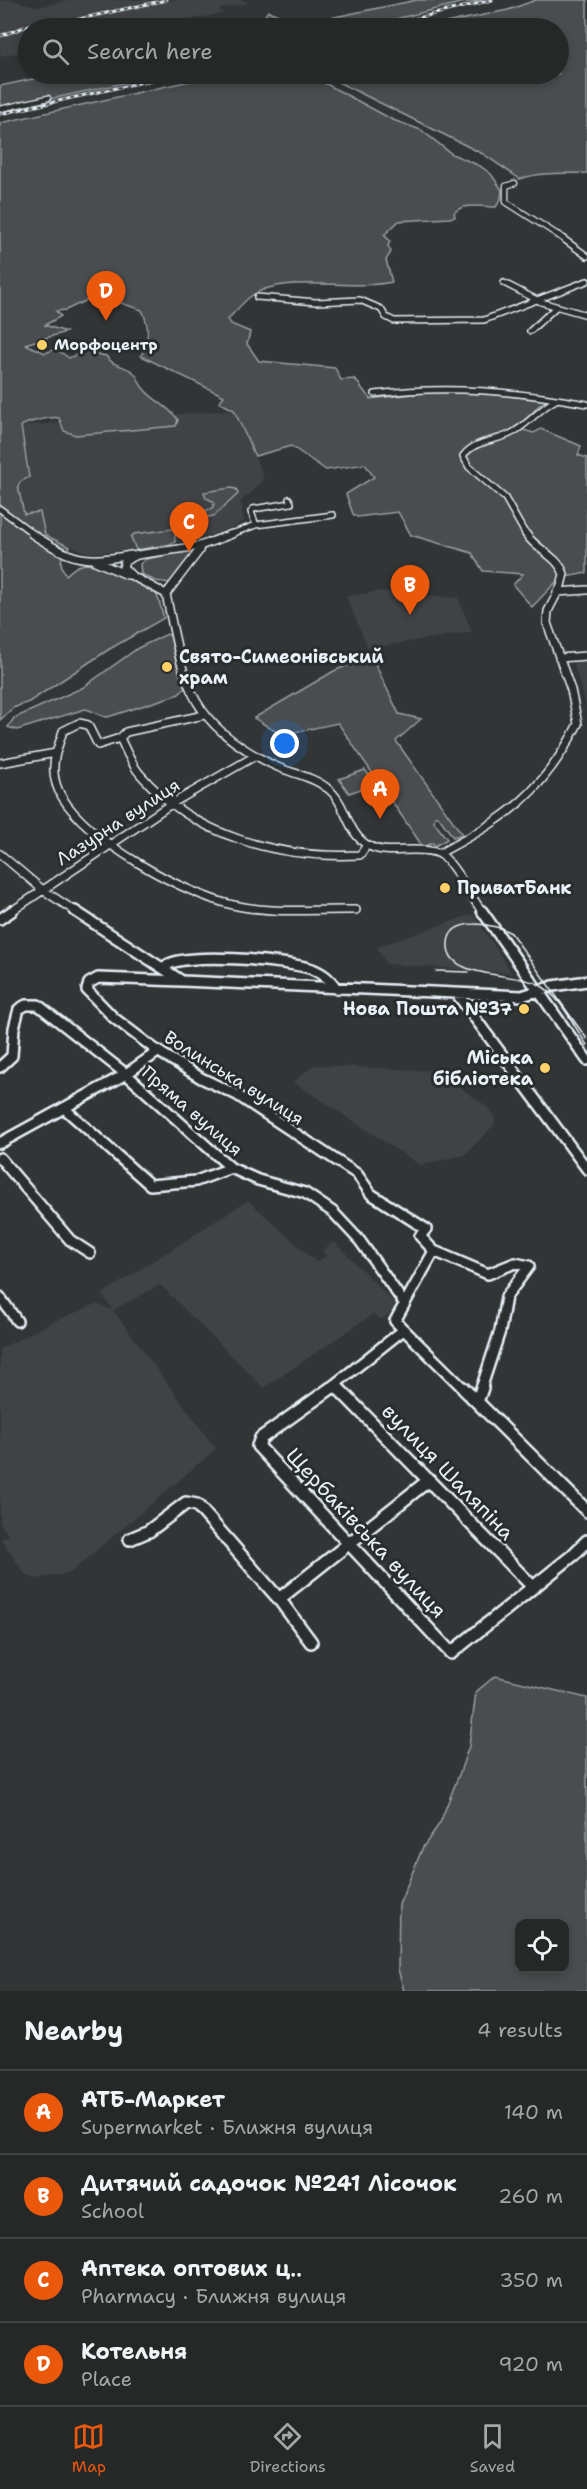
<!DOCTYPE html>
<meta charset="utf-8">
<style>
:root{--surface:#262828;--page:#2e3030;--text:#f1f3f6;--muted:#a4a6a8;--line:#424445;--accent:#ea580c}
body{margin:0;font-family:"Shantell Sans",sans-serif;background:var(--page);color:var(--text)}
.controls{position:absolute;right:18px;bottom:18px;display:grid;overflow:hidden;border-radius:12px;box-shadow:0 3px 9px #0003}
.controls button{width:54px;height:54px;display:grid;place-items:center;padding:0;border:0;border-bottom:2px solid var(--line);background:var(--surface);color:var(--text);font:30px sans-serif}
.you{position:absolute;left:285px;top:744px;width:21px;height:21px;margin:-15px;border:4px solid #fff;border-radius:50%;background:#1a73e8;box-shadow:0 0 0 9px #1a73e833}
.badge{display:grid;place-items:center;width:39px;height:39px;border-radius:50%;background:var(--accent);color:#fff;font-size:20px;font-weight:700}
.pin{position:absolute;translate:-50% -50px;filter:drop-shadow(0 2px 3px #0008)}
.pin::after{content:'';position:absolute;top:32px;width:21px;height:18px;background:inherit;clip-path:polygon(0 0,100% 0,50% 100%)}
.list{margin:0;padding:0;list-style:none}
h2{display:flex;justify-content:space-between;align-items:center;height:78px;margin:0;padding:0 24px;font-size:26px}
h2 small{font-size:20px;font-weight:400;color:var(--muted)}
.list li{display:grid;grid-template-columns:39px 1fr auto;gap:18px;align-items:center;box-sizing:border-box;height:84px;padding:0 24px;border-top:2px solid var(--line)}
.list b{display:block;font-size:22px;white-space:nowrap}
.list p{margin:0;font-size:20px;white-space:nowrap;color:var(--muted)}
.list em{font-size:20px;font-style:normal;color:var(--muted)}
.icon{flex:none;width:33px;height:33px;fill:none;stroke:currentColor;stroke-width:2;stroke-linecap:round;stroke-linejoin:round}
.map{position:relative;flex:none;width:587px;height:1991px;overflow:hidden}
.search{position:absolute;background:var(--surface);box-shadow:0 3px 9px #0003;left:18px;right:18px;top:18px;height:66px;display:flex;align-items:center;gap:15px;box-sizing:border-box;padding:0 21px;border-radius:33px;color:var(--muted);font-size:22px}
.sheet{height:414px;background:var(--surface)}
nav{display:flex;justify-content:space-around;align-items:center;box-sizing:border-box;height:84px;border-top:2px solid var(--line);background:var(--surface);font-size:16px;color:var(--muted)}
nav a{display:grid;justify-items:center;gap:3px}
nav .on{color:var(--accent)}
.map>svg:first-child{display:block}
.built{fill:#3f4244}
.green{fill:#494d4f;stroke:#989fa4;stroke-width:1.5;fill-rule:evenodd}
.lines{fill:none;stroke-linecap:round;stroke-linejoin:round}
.minor-far4-casing{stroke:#e8f1f8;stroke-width:7}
.minor-far3-casing{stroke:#e8f1f8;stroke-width:8}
.minor-far2-casing{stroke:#e8f1f8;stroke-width:10}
.minor-far1-casing{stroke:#e8f1f8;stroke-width:14}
.minor-casing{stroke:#e8f1f8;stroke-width:16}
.minor-far4{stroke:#2a2d2e;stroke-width:4.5}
.minor-far3{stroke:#2a2d2e;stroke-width:5}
.minor-far2{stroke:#2a2d2e;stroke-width:7}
.minor-far1{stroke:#2a2d2e;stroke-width:9}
.minor{stroke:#2a2d2e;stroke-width:11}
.tram{stroke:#e8f1f8;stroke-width:1.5}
.rail-casing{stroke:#e8f1f8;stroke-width:3}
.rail{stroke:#2a2d2e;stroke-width:1.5;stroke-dasharray:4;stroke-linecap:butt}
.poi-dot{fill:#ffd166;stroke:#2a2d2e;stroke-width:2}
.labels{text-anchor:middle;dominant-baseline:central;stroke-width:6;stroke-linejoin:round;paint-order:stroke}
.far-poi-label{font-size:15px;font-weight:bold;fill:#e8f1f8;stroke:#2a2d2e;text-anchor:start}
.poi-label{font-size:18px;font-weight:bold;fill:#e8f1f8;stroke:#2a2d2e;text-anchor:start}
.street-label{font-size:18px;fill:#e8f1f8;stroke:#2a2d2e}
.near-street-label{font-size:21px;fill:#e8f1f8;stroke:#2a2d2e}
</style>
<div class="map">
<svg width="587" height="1991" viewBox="0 0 587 1991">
<rect width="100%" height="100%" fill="#323536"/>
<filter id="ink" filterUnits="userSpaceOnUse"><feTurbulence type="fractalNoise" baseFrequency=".0167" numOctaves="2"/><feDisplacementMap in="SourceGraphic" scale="12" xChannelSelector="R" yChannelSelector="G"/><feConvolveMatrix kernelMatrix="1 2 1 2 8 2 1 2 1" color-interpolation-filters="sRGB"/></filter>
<g filter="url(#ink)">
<!-- built -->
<path class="built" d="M 0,0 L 12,0 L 39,7 L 71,0 L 242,0 L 249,3 L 219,9 L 224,13 L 152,28 L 28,28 L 28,51 L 0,56 Z
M 234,410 L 264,478 L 252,492 L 241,501 L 244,521 L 220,536 L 215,537 L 211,535 L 205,536 L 206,539 L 175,542 L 133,550 L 88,553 L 45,535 L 24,514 L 18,486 L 20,482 L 29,477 L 20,426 Z
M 383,591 L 458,598 L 472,632 L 368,648 L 346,596 Z
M 587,660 L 587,709 L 573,661 Z
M 473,914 L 512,973 L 386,964 L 377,947 Z
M 314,1065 L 438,1071 L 490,1109 L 495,1115 L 494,1125 L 465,1155 L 420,1165 L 293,1082 Z
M 248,1200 L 316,1262 L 326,1256 L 322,1251 L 334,1241 L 398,1307 L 381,1320 L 373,1314 L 264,1388 L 160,1285 L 113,1310 L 216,1449 L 70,1573 L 35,1579 L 24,1573 L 1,1539 L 8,1535 L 0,1522 L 0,1349 L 52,1322 L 96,1304 L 113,1310 L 102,1294 Z"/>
<!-- green -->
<path class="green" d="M 417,0 L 487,0 L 460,3 L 364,27 L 296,28 L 325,19 Z
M 536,0 L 587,0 L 587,173 C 564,174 542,171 520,179 L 483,154 L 322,74 L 558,74 L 558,28 L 421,28 L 508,10 Z
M 268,11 L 295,21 L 293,28 L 244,28 L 258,26 Z
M 56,74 L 165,74 L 0,110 L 0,86 Z
M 221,74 L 243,80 L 268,74 L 308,74 L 393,120 L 421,130 L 452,154 L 480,166 L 491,174 L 502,190 L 501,199 L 496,207 C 483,207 463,202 454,213 L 455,217 L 449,218 L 399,221 L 384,235 L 390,241 L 388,246 L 391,252 L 386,260 L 392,282 C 351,291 283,273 251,296 C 243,302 235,312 228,319 L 231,324 L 250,332 L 247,344 L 259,361 L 335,368 L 341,380 L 355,379 L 370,399 L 449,390 L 548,400 C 535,405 529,418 523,430 L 534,433 L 541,429 L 581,446 L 578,455 L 587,458 L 587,573 L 560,578 L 532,607 L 513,585 L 523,574 L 483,571 L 472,553 L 411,535 L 398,512 L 357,517 L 353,514 L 346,494 L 374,477 L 365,464 L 326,470 L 291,446 L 255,456 L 234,410 L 219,402 L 224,396 L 141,356 C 149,341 150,327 142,310 L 97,295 L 66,310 L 56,311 L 61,316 L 45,325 L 66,332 L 25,344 L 45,353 L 56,349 L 69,358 L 84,351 L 106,356 C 113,367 123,364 133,372 C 139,377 139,384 143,388 C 153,401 169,406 178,420 L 176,426 L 76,435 L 64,431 L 59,418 C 52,416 28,422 21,426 L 29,477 L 20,482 L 18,486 L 24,514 L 40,512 L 45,535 L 70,547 C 60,558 58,562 66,575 C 70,572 75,566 81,565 C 95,561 142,578 152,588 C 160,596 160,608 164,618 L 108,650 L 29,702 L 13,708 L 0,720 L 0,123 Z
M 231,488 L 236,489 L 238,494 L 214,516 L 201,518 L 198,512 L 212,509 L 214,504 L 213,501 L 206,498 L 204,492 Z
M 188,527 L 190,533 L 175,535 L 175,542 L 171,544 L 136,550 L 131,537 L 134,534 Z
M 189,551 L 193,552 L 193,555 L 170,583 L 155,581 L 141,574 L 140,564 L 146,559 Z
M 167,634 L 171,637 C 173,656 181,670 185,688 L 179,694 L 108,717 C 99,717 94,710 85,709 L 17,730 L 8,727 L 14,718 L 82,688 L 138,648 Z
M 371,655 L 399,714 L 421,719 L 396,741 L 462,834 L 453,837 L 438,816 L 435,816 L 434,822 L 447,839 L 435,846 L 433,843 L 423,847 L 338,723 L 281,735 L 254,718 L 334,671 Z
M 365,770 L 376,784 L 349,793 L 339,779 Z
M 495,1676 L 587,1698 L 587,1991 L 404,1991 L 398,1969 L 399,1905 L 423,1847 L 440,1823 L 460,1772 L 469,1746 L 476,1692 ZM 520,1924 L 564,1924 L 564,1968 L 520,1968 Z"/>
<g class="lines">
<defs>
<path id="minor-far4" d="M 0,109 L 48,98
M 515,183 L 506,186 L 506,202 L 561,237"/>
<path id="minor-far3" d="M 558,235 L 587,256
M 504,283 L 541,302 L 587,315
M 257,297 L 316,302 L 360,300 L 381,309 L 386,317 L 394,321 L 484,320 L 587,281
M 530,331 L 556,307
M 375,394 C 447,385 516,391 587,404
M 0,509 L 35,535
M 256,525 L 251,512 L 253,509 L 291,503 L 289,499
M 228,535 L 256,525 L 333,515
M 526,535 L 505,498 L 469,467 L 463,456 C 475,440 493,442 510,434 C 527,426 538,409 556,400"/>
<path id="minor-far2" d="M 32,534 C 72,560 85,564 131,555
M 232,534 L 200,546 L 137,555 L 125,561 L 123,567 L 132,576 L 166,594 C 184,680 185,719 269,763 C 287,773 311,775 327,788 C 347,802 346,834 369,846 C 383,853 399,850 413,850 C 423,850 437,850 444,857 C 458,871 471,896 483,913
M 95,561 L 127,575
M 557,592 L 587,590
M 166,594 L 199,551 L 200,546
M 559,658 L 587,656
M 120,738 C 126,750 131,764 140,774 C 194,837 280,859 360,855 L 367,845
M 56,753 C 52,768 54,784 62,797 C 89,841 183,894 233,905 C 273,914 316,909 356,910
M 0,763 L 56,753 L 63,731 L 79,723 L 88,725 L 98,745 L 120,738 L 126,732 L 204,715
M 440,853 C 508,817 542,794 578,724 L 571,690 L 547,623 L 548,611 L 561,586 L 564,574 C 558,556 536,550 526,534
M 0,854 L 43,890 L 78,913
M 9,913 L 171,804 L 255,756"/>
<path id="minor-far1" d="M 75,911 L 182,981 L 522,996 L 553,986 L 587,981
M 482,911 L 587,1060
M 0,919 L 12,911
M 163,968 C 177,950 290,961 312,969 C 324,974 330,979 337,989
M 181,981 L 98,978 L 89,983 L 87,990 L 114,1018 L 156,1050 L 201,1078 L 237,1095 L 357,1174 L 371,1194 L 426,1229 L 420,1236 L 434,1251
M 457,994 L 587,1169
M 0,1067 L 12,1056 L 14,1028 L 19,1009 L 26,1005 L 38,1005 L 126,1074 L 231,1168 L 258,1180 L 305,1193 L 333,1212 L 360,1241 L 404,1303
M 65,1109 L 150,1185 L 196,1181 L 231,1168
M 0,1143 L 126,1074 L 159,1051
M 0,1158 L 70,1240 L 90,1253
M 0,1297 L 17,1321
M 335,1385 L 339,1389
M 329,1389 L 402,1331
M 464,1389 L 395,1321 L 434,1251 L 488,1274 L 515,1263 L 529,1266 L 506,1297 L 500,1331 L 481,1389"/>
<path id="minor" d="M 331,1388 L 261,1438 L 258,1446 L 451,1653 L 572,1556 L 587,1541
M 338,1388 L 533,1587
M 463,1388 L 587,1511
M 477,1402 L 482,1388
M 130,1539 L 149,1531 L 186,1503 L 197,1505 L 279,1599 L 311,1642
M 279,1599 L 429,1480"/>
</defs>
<!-- minor-far4 casing -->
<use href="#minor-far4" class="minor-far4-casing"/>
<!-- minor-far3 casing -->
<use href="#minor-far3" class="minor-far3-casing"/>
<!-- minor-far2 casing -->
<use href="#minor-far2" class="minor-far2-casing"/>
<!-- minor-far1 casing -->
<use href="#minor-far1" class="minor-far1-casing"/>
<!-- minor casing -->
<use href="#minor" class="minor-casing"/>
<!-- minor-far4 -->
<use href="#minor-far4" class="minor-far4"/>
<!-- minor-far3 -->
<use href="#minor-far3" class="minor-far3"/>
<!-- minor-far2 -->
<use href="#minor-far2" class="minor-far2"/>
<!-- minor-far1 -->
<use href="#minor-far1" class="minor-far1"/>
<!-- minor -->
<use href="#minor" class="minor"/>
<!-- tram -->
<path class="tram" d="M 436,971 L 469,972
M 587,1039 L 511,933 C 496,924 450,915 448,943 C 445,980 516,972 538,984 C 561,996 573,1025 587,1045"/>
<defs>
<path id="rail" d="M 38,28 L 166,0
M 377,28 L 492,0
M 0,36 L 30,25
M 0,114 L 179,74"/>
</defs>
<!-- rail casing -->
<use href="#rail" class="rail-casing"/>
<!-- rail -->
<use href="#rail" class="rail"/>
</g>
</g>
<!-- markers -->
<g class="poi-dot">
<circle cx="42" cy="345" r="6"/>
<circle cx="167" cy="667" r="6"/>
<circle cx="445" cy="888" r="6"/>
<circle cx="524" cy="1009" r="6"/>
<circle cx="545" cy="1068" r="6"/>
</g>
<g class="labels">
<!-- far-poi labels -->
<g class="far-poi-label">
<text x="54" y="345">Морфоцентр</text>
</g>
<!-- poi labels -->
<g class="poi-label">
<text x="179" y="657">Свято-Симеонівський<tspan x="179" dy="21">храм</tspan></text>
<text x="457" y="888">ПриватБанк</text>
<text x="512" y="1009" text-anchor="end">Нова Пошта №37</text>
<text x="533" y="1058" text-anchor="end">Міська<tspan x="533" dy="21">бібліотека</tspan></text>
</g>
<!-- street labels -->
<g class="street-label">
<text transform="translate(118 822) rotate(-33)">Лазурна вулиця</text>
<text transform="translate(234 1078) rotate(32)">Волинська вулиця</text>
<text transform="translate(192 1111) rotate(41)">Пряма вулиця</text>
</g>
<!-- near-street labels -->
<g class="near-street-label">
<text transform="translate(448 1472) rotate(46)">вулиця Шаляпіна</text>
<text transform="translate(366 1533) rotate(47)">Щербаківська вулиця</text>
</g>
</g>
</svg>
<div class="controls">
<button><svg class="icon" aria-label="locate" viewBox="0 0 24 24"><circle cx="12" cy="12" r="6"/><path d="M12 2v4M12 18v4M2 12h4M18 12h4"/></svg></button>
</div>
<div class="you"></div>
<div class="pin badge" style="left:380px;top:819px">A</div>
<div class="pin badge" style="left:410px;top:615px">B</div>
<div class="pin badge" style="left:189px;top:552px">C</div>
<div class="pin badge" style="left:106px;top:321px">D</div>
<div class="search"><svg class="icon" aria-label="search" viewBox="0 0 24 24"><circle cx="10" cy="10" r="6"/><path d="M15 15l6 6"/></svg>Search here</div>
</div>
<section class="sheet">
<h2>Nearby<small>4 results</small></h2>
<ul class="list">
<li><span class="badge">A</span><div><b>АТБ-Маркет</b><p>Supermarket · Ближня вулиця</p></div><em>140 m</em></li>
<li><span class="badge">B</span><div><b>Дитячий садочок №241 Лісочок</b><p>School</p></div><em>260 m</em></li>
<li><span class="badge">C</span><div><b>Аптека оптових ц‥</b><p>Pharmacy · Ближня вулиця</p></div><em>350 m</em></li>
<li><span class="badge">D</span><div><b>Котельня</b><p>Place</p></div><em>920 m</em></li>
</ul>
</section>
<nav>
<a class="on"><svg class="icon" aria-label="map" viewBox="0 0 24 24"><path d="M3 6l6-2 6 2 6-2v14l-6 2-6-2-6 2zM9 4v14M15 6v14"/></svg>Map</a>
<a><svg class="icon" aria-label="directions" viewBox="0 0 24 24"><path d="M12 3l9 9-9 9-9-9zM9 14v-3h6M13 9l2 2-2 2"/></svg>Directions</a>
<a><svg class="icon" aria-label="saved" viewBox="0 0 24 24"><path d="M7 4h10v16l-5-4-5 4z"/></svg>Saved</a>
</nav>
